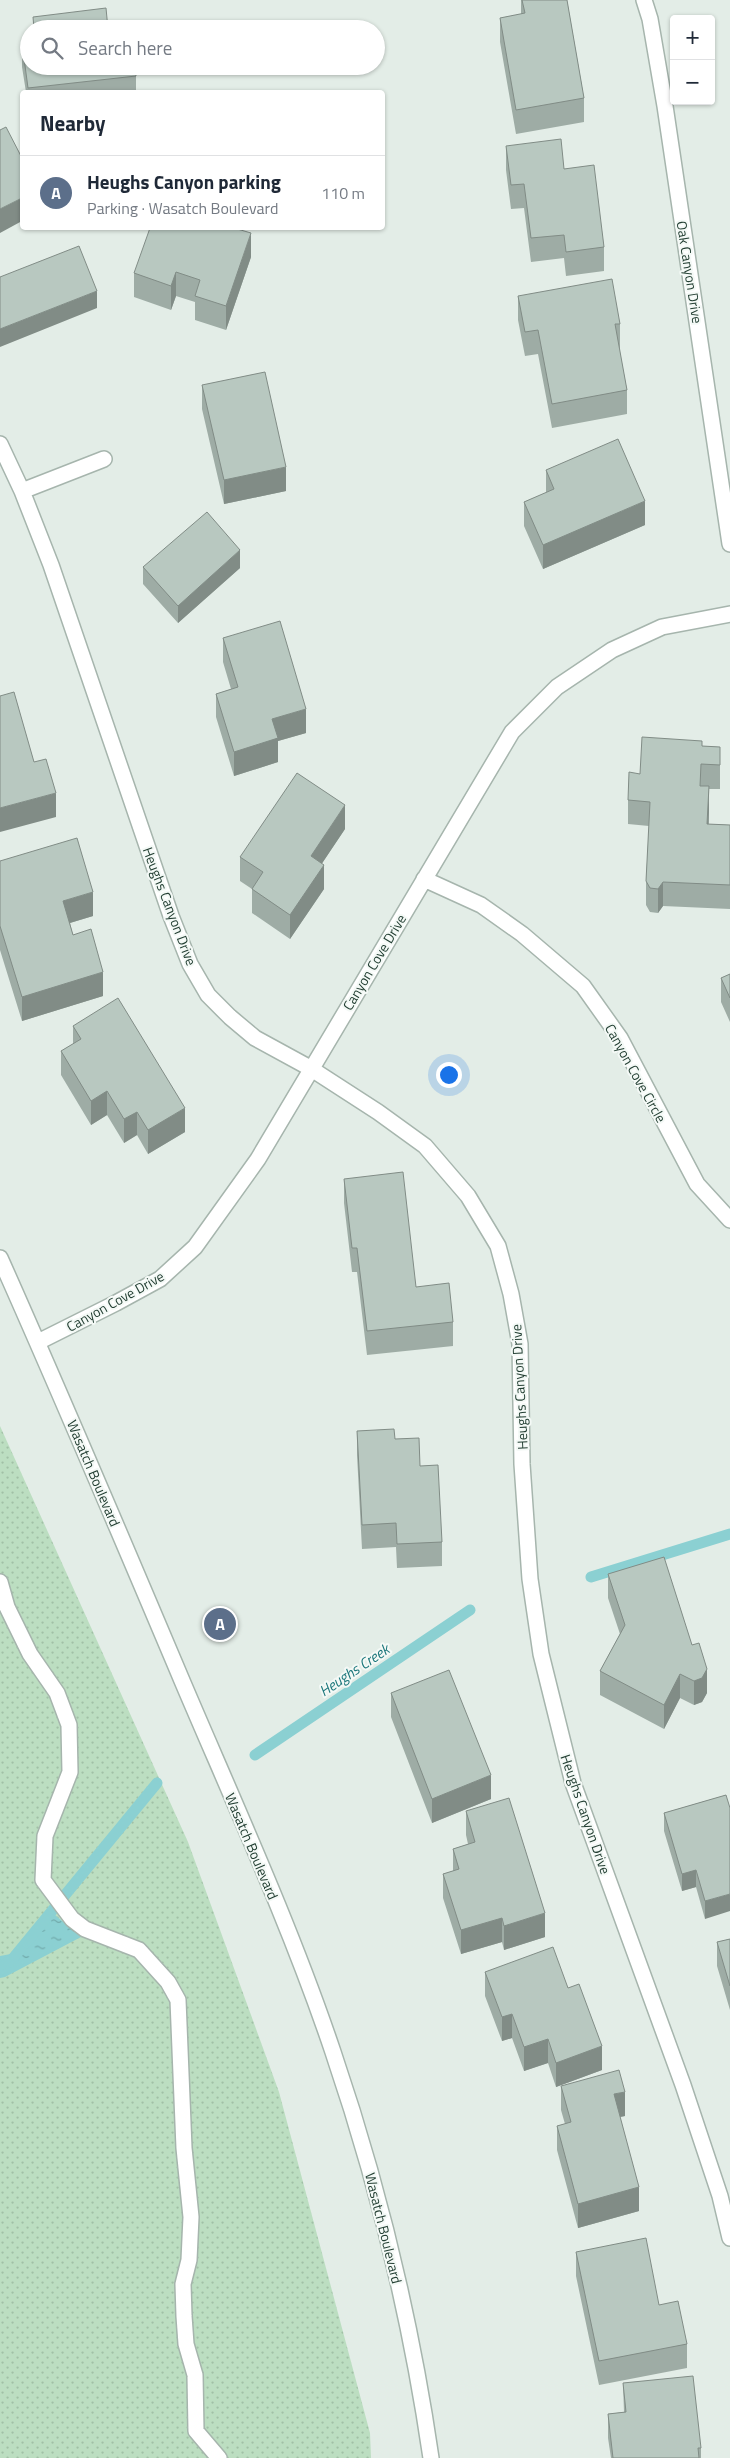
<!DOCTYPE html>
<meta charset="utf-8">
<style>
:root{--surface:#fff;--page:#f6f6f7;--text:#1f2937;--muted:#747a83;--line:#e0e1e3;--accent:#111827}
body{margin:0;font-family:"Titillium Web",sans-serif;background:var(--page);color:var(--text)}
.controls{position:absolute;right:15px;top:15px;display:grid;overflow:hidden;border-radius:5px;box-shadow:0 1px 4px #0004}
.controls button{width:45px;height:45px;display:grid;place-items:center;padding:0;border:0;border-bottom:1px solid var(--line);background:var(--surface);color:var(--text);font:25px sans-serif}
.you{position:absolute;left:448px;top:1074px;width:18px;height:18px;margin:-12px;border:4px solid #fff;border-radius:50%;background:#1a73e8;box-shadow:0 0 0 8px #1a73e833}
.badge{display:grid;place-items:center;width:32px;height:32px;border-radius:50%;background:var(--accent);color:#fff;font-size:16px;font-weight:700}
.pin{position:absolute;translate:-50% -50%;border:2px solid #fff;box-shadow:0 1px 5px #0006}
.list{margin:0;padding:0;list-style:none}
h2{display:flex;justify-content:space-between;align-items:center;height:65px;margin:0;padding:0 20px;font-size:21px}
h2 small{font-size:16px;font-weight:400;color:var(--muted)}
.list li{display:grid;grid-template-columns:32px 1fr auto;gap:15px;align-items:center;box-sizing:border-box;height:75px;padding:0 20px;border-top:1px solid var(--line)}
.list b{display:block;font-size:19px;white-space:nowrap}
.list p{margin:0;font-size:16px;white-space:nowrap;color:var(--muted)}
.list em{font-size:16px;font-style:normal;color:var(--muted)}
.icon{flex:none;width:28px;height:28px;fill:none;stroke:currentColor;stroke-width:2;stroke-linecap:round;stroke-linejoin:round}
.map{position:relative;flex:none;width:730px;height:2458px;overflow:hidden}
.search{position:absolute;background:var(--surface);box-shadow:0 1px 4px #0004;left:20px;top:20px;width:365px;height:55px;display:flex;align-items:center;gap:12px;box-sizing:border-box;padding:0 18px;border-radius:28px;color:var(--muted);font-size:19px}
.panel{position:absolute;background:var(--surface);box-shadow:0 1px 4px #0004;left:20px;top:90px;width:365px;height:140px;border-radius:5px}
.map>svg:first-child{display:block}
.grass{fill:url(#grass-dots)}
.water{fill:url(#water-ripples)}
.lines{fill:none;stroke-linecap:round;stroke-linejoin:round}
.stream{stroke:#8bd0d2;stroke-width:11}
.minor-casing{stroke:#a6b5ad;stroke-width:18}
.minor{stroke:#fff;stroke-width:15}
.wall{fill:#9eaca5}
.shaded-wall{fill:#818c86}
.building{fill:#b8c8c0;stroke:#818c86}
.labels{text-anchor:middle;dominant-baseline:central;stroke-width:4;stroke-linejoin:round;paint-order:stroke}
.street-label{font-size:14px;fill:#233f33;stroke:#f4f9f6}
.water-label{font-size:15px;font-style:italic;fill:#1c777b;stroke:#f4f9f6}
</style>
<div class="map">
<svg width="730" height="2458" viewBox="0 0 730 2458">
<defs>
<pattern id="grass-dots" width="8" height="8" patternUnits="userSpaceOnUse" patternTransform="scale(1.25)"><rect width="8" height="8" fill="#bcdec1"/><path d="M2 2h.1M6 6h.1" fill="none" stroke="#a1c0a6" stroke-width="1.8" stroke-linecap="round"/></pattern>
<pattern id="water-ripples" width="26" height="14" patternUnits="userSpaceOnUse" patternTransform="scale(1.25)"><rect width="26" height="14" fill="#8bd0d2"/><path d="M2 4q2-2 4 0t4 0M15 11q2-2 4 0t4 0" fill="none" stroke="#71aaab"/></pattern>
</defs>
<rect width="100%" height="100%" fill="#e3ede7"/>
<!-- grass -->
<path class="grass" d="M 0,1426 L 188,1842 L 279,2092 L 370,2433 L 371,2458 L 0,2458 Z"/>
<!-- water -->
<path class="water" d="M 48,1909 L 81,1937 L 5,1977 L 0,1978 L 0,1956 L 16,1953 L 35,1934 Z"/>
<g class="lines">
<!-- stream -->
<path class="stream" d="M 591,1577 L 730,1534
M 255,1755 L 470,1610
M 0,1965 L 10,1962 L 157,1783"/>
<defs>
<path id="minor" d="M 644,0 L 650,19 L 665,106 L 730,544
M 0,444 L 22,491 L 51,565 L 171,916 L 190,964 L 208,995 L 230,1017 L 255,1038 L 310,1068 L 378,1112 L 425,1146 L 468,1196 L 498,1246 L 511,1294 L 520,1344 L 522,1464 L 530,1579 L 541,1654 L 573,1783 L 683,2085 L 720,2196 L 730,2238
M 22,491 L 104,459
M 424,879 L 481,905 L 522,934 L 583,986 L 620,1038 L 697,1184 L 730,1220
M 0,1258 C 63,1399 123,1541 183,1683 C 235,1805 291,1927 333,2052 C 378,2184 411,2321 431,2458
M 38,1342 L 116,1303 L 160,1279 L 195,1247 L 258,1159 L 512,732 L 557,687 L 612,650 L 662,627 L 730,614
M 0,1582 L 7,1607 L 30,1654 L 57,1693 L 69,1725 L 70,1772 L 45,1836 L 43,1880 L 72,1919 L 85,1929 L 139,1950 L 168,1982 L 178,2000 L 184,2148 L 191,2217 L 189,2260 L 183,2284 L 184,2316 L 186,2344 L 195,2375 L 196,2431 L 219,2458"/>
</defs>
<!-- minor casing -->
<use href="#minor" class="minor-casing"/>
<!-- minor -->
<use href="#minor" class="minor"/>
</g>
<!-- wall -->
<path class="wall" d="M 521,0 L 567,0 L 584,98 L 584,122 L 516,134 L 500,42 L 500,18 L 521,14 Z
M 22,43 L 136,76 L 136,92 L 26,92 L 22,67 Z
M 506,146 L 564,169 L 604,247 L 604,271 L 566,276 L 564,258 L 531,262 L 524,208 L 511,209 L 506,170 Z
M 251,257 L 226,330 L 195,320 L 195,302 L 176,296 L 171,310 L 134,297 L 134,273 Z
M 518,296 L 620,324 L 620,348 L 619,348 L 627,390 L 627,414 L 552,428 L 538,354 L 525,356 L 518,320 Z
M 202,385 L 286,491 L 224,504 L 202,409 Z
M 546,470 L 645,525 L 543,569 L 524,526 L 524,502 L 546,493 Z
M 143,567 L 240,568 L 178,623 L 143,584 Z
M 223,638 L 306,733 L 278,741 L 278,762 L 234,776 L 216,717 L 216,694 L 231,689 L 223,662 Z
M 702,746 L 720,747 L 720,789 L 709,789 L 709,824 L 730,825 L 730,909 L 663,906 L 658,913 L 650,912 L 646,905 L 646,881 L 649,826 L 628,824 L 628,800 L 640,774 Z
M 345,829 L 322,863 L 324,889 L 290,939 L 252,913 L 252,889 L 240,881 L 240,857 Z
M 0,861 L 93,916 L 70,923 L 73,935 L 103,996 L 22,1021 L 0,950 Z
M 730,974 L 730,1022 L 721,1002 L 721,978 Z
M 73,1026 L 185,1132 L 148,1154 L 137,1135 L 124,1143 L 107,1115 L 91,1125 L 61,1075 L 61,1051 L 73,1044 Z
M 344,1179 L 416,1287 L 453,1322 L 453,1346 L 367,1355 L 357,1272 L 352,1272 L 344,1203 Z
M 357,1431 L 395,1439 L 420,1466 L 442,1542 L 442,1566 L 397,1568 L 396,1547 L 362,1549 L 357,1455 Z
M 608,1574 L 707,1693 L 702,1702 L 694,1705 L 680,1698 L 664,1729 L 600,1695 L 600,1671 L 620,1634 L 608,1598 Z
M 391,1693 L 491,1799 L 432,1823 L 391,1717 Z
M 726,1795 L 705,1919 L 696,1887 L 682,1891 L 664,1831 L 664,1813 Z
M 466,1811 L 545,1937 L 504,1950 L 502,1942 L 461,1954 L 443,1898 L 443,1874 L 453,1871 L 453,1849 L 468,1844 L 466,1835 Z
M 730,1939 L 730,2010 L 717,1966 L 717,1942 Z
M 485,1972 L 568,1988 L 602,2070 L 556,2087 L 548,2063 L 524,2071 L 512,2038 L 502,2041 L 485,1996 Z
M 561,2086 L 625,2116 L 620,2117 L 639,2211 L 578,2228 L 557,2150 L 557,2126 L 565,2124 L 561,2110 Z
M 576,2252 L 659,2305 L 687,2344 L 687,2368 L 599,2385 L 576,2276 Z
M 623,2383 L 701,2448 L 701,2458 L 611,2458 L 608,2438 L 608,2414 L 624,2412 Z"/>
<!-- shaded-wall -->
<path class="shaded-wall" d="M 22,198 L 22,221 L 0,233 L 0,209 Z
M 251,233 L 251,257 L 226,330 L 226,306 Z
M 176,272 L 176,296 L 171,310 L 171,286 Z
M 97,291 L 97,308 L 0,347 L 0,329 Z
M 286,467 L 286,491 L 224,504 L 224,480 Z
M 645,501 L 645,525 L 543,569 L 543,545 Z
M 240,550 L 240,568 L 178,623 L 178,606 Z
M 306,709 L 306,733 L 278,741 L 278,762 L 234,776 L 234,752 L 272,719 Z
M 709,786 L 709,810 L 707,848 L 707,824 Z
M 56,793 L 56,817 L 0,832 L 0,808 Z
M 345,805 L 345,829 L 311,880 L 311,856 Z
M 324,865 L 324,889 L 290,939 L 290,915 Z
M 663,882 L 663,906 L 658,913 L 658,889 Z
M 93,892 L 93,916 L 63,925 L 63,901 Z
M 103,972 L 103,996 L 22,1021 L 22,997 Z
M 107,1091 L 107,1115 L 91,1125 L 91,1101 Z
M 185,1108 L 185,1132 L 148,1154 L 148,1130 Z
M 137,1112 L 137,1135 L 124,1143 L 124,1119 Z
M 707,1669 L 707,1693 L 702,1702 L 694,1705 L 694,1681 Z
M 680,1674 L 680,1698 L 664,1729 L 664,1705 Z
M 491,1775 L 491,1799 L 432,1823 L 432,1799 Z
M 696,1870 L 696,1887 L 682,1891 L 682,1874 Z
M 730,1894 L 730,1911 L 705,1919 L 705,1901 Z
M 545,1913 L 545,1937 L 504,1950 L 504,1926 Z
M 502,1918 L 502,1942 L 461,1954 L 461,1930 Z
M 512,2014 L 512,2038 L 502,2041 L 502,2017 Z
M 548,2039 L 548,2063 L 524,2071 L 524,2047 Z
M 602,2046 L 602,2070 L 556,2087 L 556,2063 Z
M 625,2092 L 625,2116 L 614,2118 L 614,2094 Z
M 639,2187 L 639,2211 L 578,2228 L 578,2204 Z"/>
<!-- building -->
<path class="building" d="M 522,0 L 567,0 L 584,98 L 516,110 L 500,18 L 525,13 Z
M 106,8 L 108,29 L 34,29 L 33,17 Z
M 29,42 L 29,66 L 135,66 L 136,76 L 28,88 L 22,43 Z
M 6,127 L 22,158 L 22,198 L 0,209 L 0,130 Z
M 561,139 L 564,169 L 594,165 L 604,247 L 566,252 L 564,235 L 531,238 L 524,184 L 511,185 L 506,146 Z
M 150,228 L 234,228 L 251,233 L 226,306 L 195,296 L 200,280 L 176,272 L 171,286 L 134,273 Z
M 79,246 L 97,291 L 0,329 L 0,277 Z
M 612,279 L 620,324 L 615,324 L 627,390 L 552,404 L 538,330 L 525,332 L 518,296 Z
M 265,372 L 286,467 L 224,480 L 202,385 Z
M 618,439 L 645,501 L 543,545 L 524,502 L 554,489 L 546,470 Z
M 207,512 L 240,550 L 178,606 L 143,567 Z
M 280,621 L 306,709 L 272,719 L 278,738 L 234,752 L 216,694 L 238,687 L 223,638 Z
M 14,692 L 34,762 L 46,759 L 56,793 L 0,808 L 0,696 Z
M 642,737 L 702,741 L 702,746 L 720,747 L 720,765 L 701,764 L 700,786 L 709,786 L 707,824 L 730,825 L 730,885 L 663,882 L 658,889 L 650,888 L 646,881 L 650,802 L 628,800 L 629,772 L 640,774 Z
M 297,773 L 345,805 L 311,856 L 324,865 L 290,915 L 252,889 L 263,872 L 240,857 Z
M 77,838 L 93,892 L 63,901 L 73,935 L 91,929 L 103,972 L 22,997 L 0,926 L 0,861 Z
M 730,974 L 730,998 L 721,978 Z
M 118,998 L 185,1108 L 148,1130 L 137,1112 L 124,1119 L 107,1091 L 91,1101 L 61,1051 L 81,1039 L 73,1026 Z
M 403,1172 L 416,1287 L 449,1283 L 453,1322 L 367,1331 L 357,1248 L 352,1248 L 344,1179 Z
M 394,1429 L 395,1439 L 419,1438 L 420,1466 L 438,1465 L 442,1542 L 397,1544 L 396,1523 L 362,1525 L 357,1431 Z
M 664,1557 L 692,1645 L 699,1643 L 707,1669 L 702,1678 L 694,1681 L 680,1674 L 664,1705 L 600,1671 L 625,1625 L 608,1574 Z
M 449,1670 L 491,1775 L 432,1799 L 391,1693 Z
M 726,1795 L 730,1808 L 730,1894 L 705,1901 L 696,1870 L 682,1874 L 664,1813 Z
M 509,1798 L 545,1913 L 504,1926 L 502,1918 L 461,1930 L 443,1874 L 459,1869 L 453,1849 L 475,1842 L 466,1811 Z
M 730,1939 L 730,1986 L 717,1942 Z
M 553,1947 L 568,1988 L 579,1984 L 602,2046 L 556,2063 L 548,2039 L 524,2047 L 512,2014 L 502,2017 L 485,1972 Z
M 619,2070 L 625,2092 L 614,2094 L 639,2187 L 578,2204 L 557,2126 L 571,2122 L 561,2086 Z
M 646,2238 L 659,2305 L 678,2301 L 687,2344 L 599,2361 L 576,2252 Z
M 693,2376 L 701,2448 L 698,2448 L 699,2458 L 613,2458 L 608,2414 L 626,2412 L 623,2383 Z"/>
<g class="labels">
<!-- street labels -->
<g class="street-label">
<text transform="translate(690 272) rotate(81)">Oak Canyon Drive</text>
<text transform="translate(170 906) rotate(69)">Heughs Canyon Drive</text>
<text transform="translate(374 962) rotate(-59)">Canyon Cove Drive</text>
<text transform="translate(636 1073) rotate(61)">Canyon Cove Circle</text>
<text transform="translate(115 1301) rotate(-29)">Canyon Cove Drive</text>
<text transform="translate(519 1387) rotate(-93)">Heughs Canyon Drive</text>
<text transform="translate(94 1473) rotate(67)">Wasatch Boulevard</text>
<text transform="translate(586 1814) rotate(71)">Heughs Canyon Drive</text>
<text transform="translate(252 1846) rotate(67)">Wasatch Boulevard</text>
<text transform="translate(384 2228) rotate(76)">Wasatch Boulevard</text>
</g>
<!-- water labels -->
<g class="water-label">
<text transform="translate(354 1670) rotate(-34)">Heughs Creek</text>
</g>
</g>
</svg>
<div class="controls">
<button>+</button>
<button>−</button>
</div>
<div class="you"></div>
<div class="pin badge" style="left:220px;top:1624px;background:#5c6f8a">A</div>
<div class="search"><svg class="icon" aria-label="search" viewBox="0 0 24 24"><circle cx="10" cy="10" r="6"/><path d="M15 15l6 6"/></svg>Search here</div>
<section class="panel">
<h2>Nearby<small></small></h2>
<ul class="list">
<li><span class="badge" style="background:#5c6f8a">A</span><div><b>Heughs Canyon parking</b><p>Parking · Wasatch Boulevard</p></div><em>110 m</em></li>
</ul>
</section>
</div>
